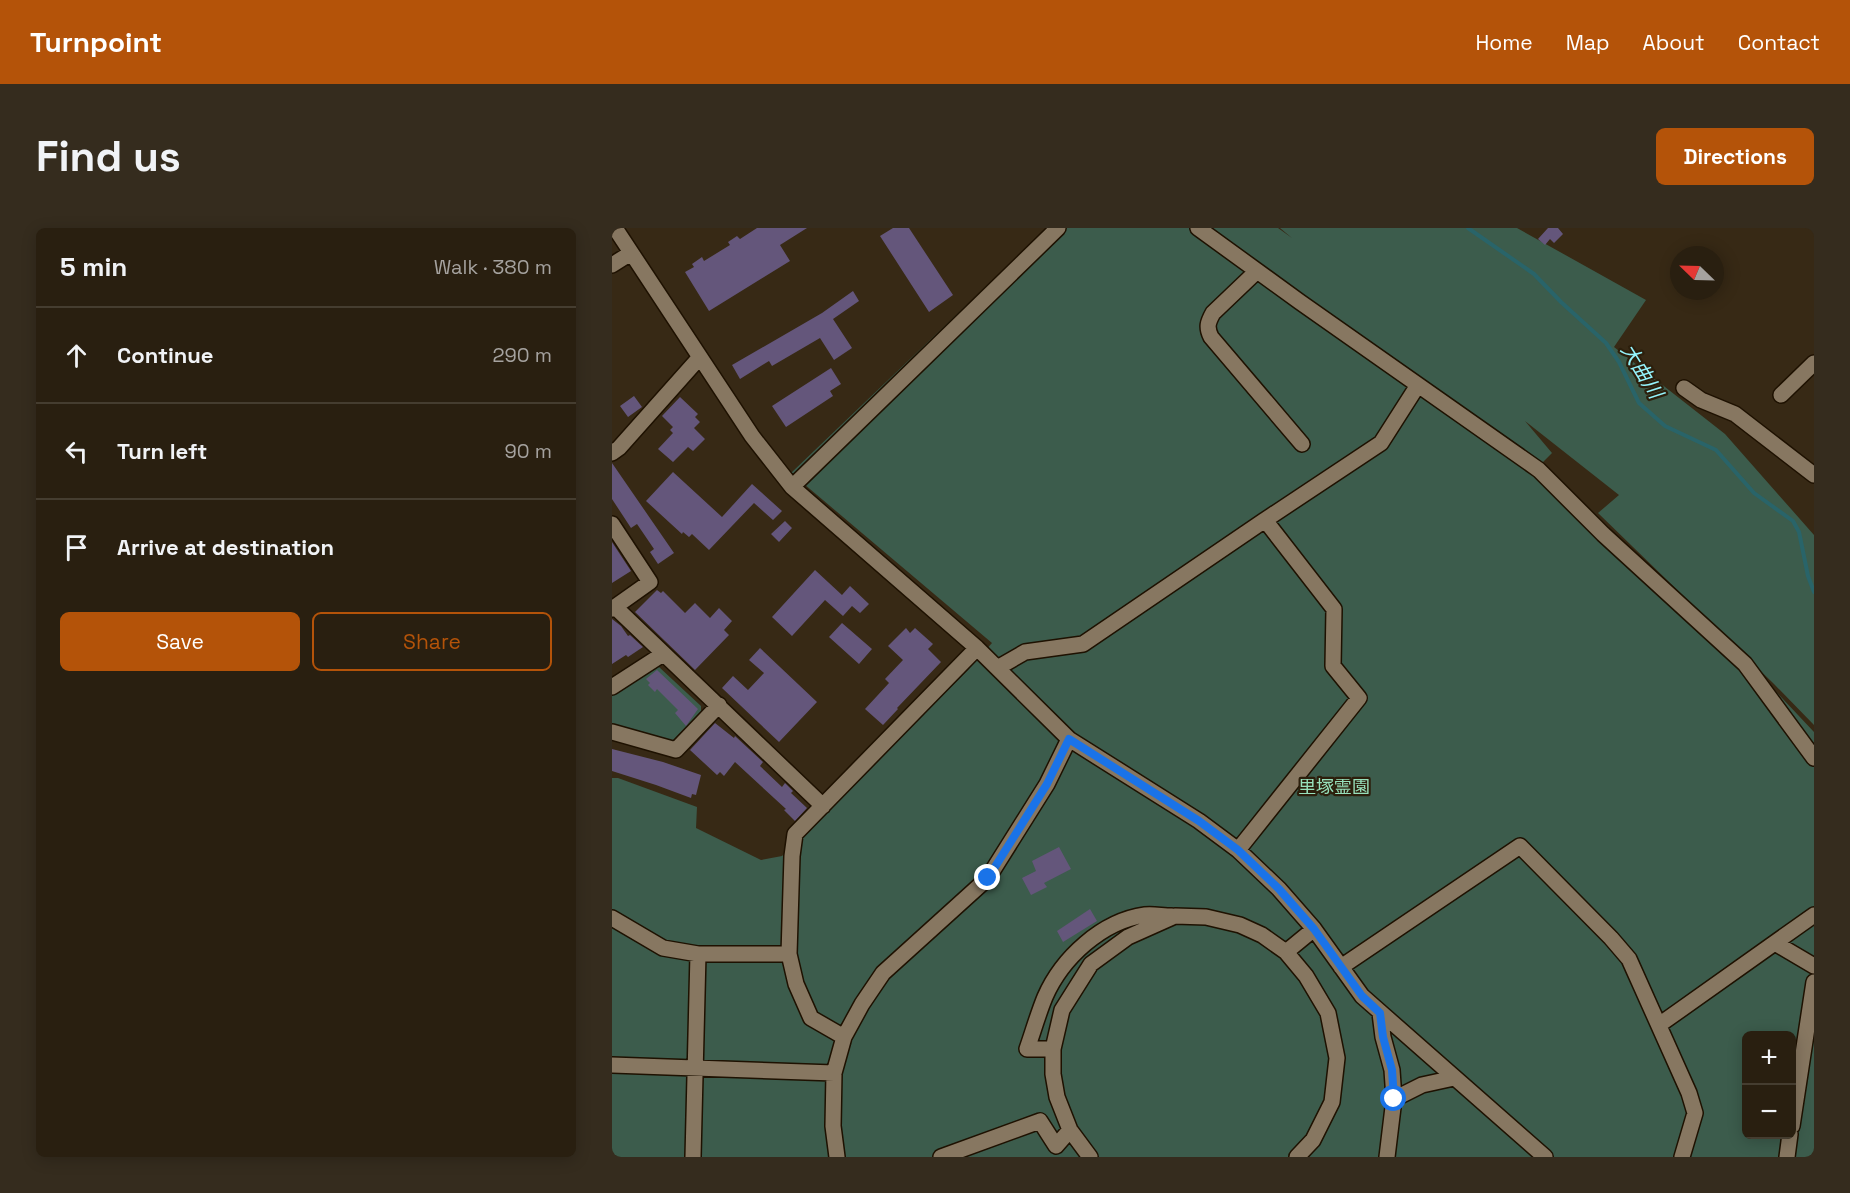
<!DOCTYPE html>
<meta charset="utf-8">
<style>
:root{--surface:#291f10;--page:#352c1e;--text:#f1f3f6;--muted:#a5a29f;--line:#453d30;--accent:#b45309}
body{margin:0;font-family:"Space Grotesk","Noto Sans JP",sans-serif;background:var(--page);color:var(--text)}
.controls{position:absolute;right:18px;bottom:18px;display:grid;overflow:hidden;border-radius:9px;box-shadow:0 3px 15px #0003}
.controls button{width:54px;height:54px;display:grid;place-items:center;padding:0;border:0;border-bottom:2px solid var(--line);background:var(--surface);color:var(--text);font:30px sans-serif}
.compass{position:absolute;left:1058px;top:18px;width:54px;height:54px;border-radius:50%;background:var(--surface);box-shadow:0 3px 15px #0003;rotate:293deg}
.stop{position:absolute;width:18px;height:18px;margin:-14px;border:4px solid #1a73e8;border-radius:50%;background:#fff}
.stop.end{background:#1a73e8;border-color:#fff;box-shadow:0 2px 6px #0008}
.list{margin:0;padding:0;list-style:none}
h2{display:flex;justify-content:space-between;align-items:center;height:78px;margin:0;padding:0 24px;font-size:26px}
h2 small{font-size:20px;font-weight:400;color:var(--muted)}
.list li{display:grid;grid-template-columns:39px 1fr auto;gap:18px;align-items:center;box-sizing:border-box;height:96px;padding:0 24px;border-top:2px solid var(--line)}
.list b{display:block;font-size:22px;white-space:nowrap}
.list em{font-size:20px;font-style:normal;color:var(--muted)}
.actions{display:flex;gap:12px;padding:18px 24px}
.actions a{flex:1;padding:14px 0;border:2px solid var(--accent);border-radius:9px;text-align:center;font-size:21px;color:var(--accent)}
.actions .main{background:var(--accent);color:#fff}
.icon{flex:none;width:33px;height:33px;fill:none;stroke:currentColor;stroke-width:2;stroke-linecap:round;stroke-linejoin:round}
.map{position:relative;flex:none;width:1202px;height:929px;overflow:hidden;border-radius:9px}
header{display:flex;align-items:center;gap:36px;box-sizing:border-box;height:84px;padding:0 30px;background:var(--accent);color:#fff}
header strong{font-size:28px}
nav{display:flex;gap:33px;margin-inline-start:auto;font-size:21px}
.intro{display:flex;align-items:center;justify-content:space-between;box-sizing:border-box;height:144px;padding:0 36px}
h1{margin:0;font-size:42px}
.button{padding:15px 27px;border-radius:9px;background:var(--accent);color:#fff;font-size:21px;font-weight:700}
main{display:flex;gap:36px;padding:0 36px}
aside{flex:1;background:var(--surface);border-radius:9px;box-shadow:0 3px 15px #0003}
.map>svg:first-child{display:block}
.green{fill:#3c5c4c;fill-rule:evenodd}
.lines{fill:none;stroke-linecap:round;stroke-linejoin:round}
.stream{stroke:#296469;stroke-width:4}
.building{fill:#64567b}
.minor-casing{stroke:#1e1101;stroke-width:18}
.minor{stroke:#877761;stroke-width:15}
.route{stroke:#1a73e8;stroke-width:8}
.labels{text-anchor:middle;dominant-baseline:central;stroke-width:4.5;stroke-linejoin:round;paint-order:stroke}
.park-label{font-size:18px;fill:#97e1bc;stroke:#2c1f0c}
.water-label{font-size:20px;font-style:italic;fill:#95f4fd;stroke:#2c1f0c}
</style>
<header>
<strong>Turnpoint</strong>
<nav><a>Home</a><a>Map</a><a>About</a><a>Contact</a></nav>
</header>
<div class="intro"><h1>Find us</h1><a class="button">Directions</a></div>
<main>
<aside>
<h2>5 min<small>Walk · 380 m</small></h2>
<ul class="list">
<li><svg class="icon" aria-label="ahead" viewBox="0 0 24 24"><path d="M12 20V5M6 11l6-6 6 6"/></svg><div><b>Continue</b></div><em>290 m</em></li>
<li><svg class="icon" aria-label="left" viewBox="0 0 24 24"><path d="M17 20v-9H6M10 6l-5 5 5 5"/></svg><div><b>Turn left</b></div><em>90 m</em></li>
<li><svg class="icon" aria-label="arrive" viewBox="0 0 24 24"><path d="M6 21V4h12l-3 4 3 4H6"/></svg><div><b>Arrive at destination</b></div></li>
</ul>
<div class="actions"><a class="main">Save</a><a>Share</a></div>
</aside>
<div class="map">
<svg width="1202" height="929" viewBox="0 0 1202 929">
<rect width="100%" height="100%" fill="#372915"/>
<!-- green -->
<path class="green" d="M 435,0 L 666,0 L 680,10 L 668,0 L 905,0 L 1034,72 L 1002,119 L 1113,206 L 1202,307 L 1202,497 L 1162,456 L 986,285 L 1007,267 L 913,193 L 940,225 L 926,239 L 1140,438 L 1202,504 L 1202,929 L 0,929 L 0,550 L 6,550 L 85,579 L 84,600 L 149,632 L 170,628 L 356,442 L 380,415 L 179,245 ZM 1134,808 L 1180,808 L 1180,906 L 1134,906 Z
M 41,438 L 47,439 L 89,478 L 89,483 L 59,514 L 0,499 L 0,466 Z"/>
<g class="lines">
<!-- stream -->
<path class="stream" d="M 856,0 L 922,46 L 949,74 L 994,115 L 1007,134 L 1027,175 L 1053,198 L 1104,222 L 1142,265 L 1181,293 L 1187,304 L 1196,348 L 1202,364"/>
</g>
<!-- building -->
<path class="building" d="M 145,0 L 195,0 L 168,17 L 178,33 L 97,83 L 73,44 L 82,39 L 80,36 L 90,29 L 92,33 L 118,17 L 116,14 L 125,8 L 128,11 Z
M 281,0 L 297,0 L 341,67 L 317,84 L 268,8 Z
M 936,0 L 946,0 L 951,6 L 942,15 L 938,11 L 933,17 L 926,11 Z
M 241,63 L 247,73 L 221,91 L 240,120 L 222,132 L 208,110 L 160,138 L 157,133 L 128,151 L 120,137 L 210,85 Z
M 219,140 L 229,156 L 218,163 L 221,168 L 174,199 L 160,178 Z
M 22,168 L 30,179 L 16,189 L 8,178 Z
M 68,169 L 86,186 L 83,189 L 88,194 L 82,200 L 93,211 L 81,223 L 76,219 L 61,234 L 46,221 L 61,205 L 58,202 L 61,199 L 50,188 Z
M 0,235 L 62,325 L 46,336 L 38,324 L 42,321 L 25,296 L 19,300 L 0,271 Z
M 61,244 L 110,289 L 140,256 L 170,283 L 161,292 L 142,275 L 97,322 L 80,306 L 77,309 L 71,304 L 70,306 L 34,273 Z
M 173,293 L 180,300 L 167,314 L 159,306 Z
M 0,314 L 19,343 L 0,355 Z
M 203,342 L 230,367 L 238,358 L 257,376 L 248,385 L 240,378 L 231,388 L 213,372 L 180,408 L 160,389 Z
M 45,362 L 49,365 L 51,363 L 73,385 L 83,375 L 98,390 L 107,380 L 120,393 L 112,402 L 117,407 L 83,442 L 23,384 Z
M 0,391 L 9,398 L 16,408 L 18,407 L 31,419 L 16,429 L 14,427 L 0,436 Z
M 230,395 L 260,421 L 247,436 L 217,409 Z
M 294,400 L 298,405 L 303,400 L 321,416 L 316,421 L 329,434 L 285,480 L 286,481 L 271,497 L 253,481 L 277,455 L 273,451 L 291,432 L 276,418 Z
M 148,420 L 205,474 L 167,514 L 110,460 L 121,448 L 136,462 L 152,445 L 137,432 Z
M 45,442 L 86,481 L 74,498 L 63,485 L 66,482 L 45,461 L 43,464 L 36,457 L 38,455 L 34,451 Z
M 103,495 L 122,510 L 123,508 L 151,534 L 148,538 L 170,559 L 173,555 L 181,563 L 179,565 L 195,580 L 183,593 L 172,582 L 174,581 L 123,534 L 112,548 L 108,544 L 105,547 L 78,522 Z
M 0,521 L 51,534 L 89,547 L 84,567 L 80,566 L 79,570 L 44,557 L 0,543 Z
M 447,619 L 459,641 L 432,655 L 435,659 L 419,667 L 410,650 L 424,643 L 420,633 Z
M 478,681 L 485,693 L 451,714 L 445,703 Z"/>
<g class="lines">
<defs>
<path id="minor" d="M 3,0 L 140,208 L 180,259 L 365,420 L 457,511 L 587,593 L 626,622 L 667,661 L 702,701 L 750,768 L 933,929
M 586,0 L 688,74 L 927,242 L 991,306 L 1133,436 L 1202,530
M 0,37 L 19,25
M 645,43 L 601,85 C 596,94 594,99 599,109 L 690,216
M 1072,160 L 1089,172 L 1123,186 L 1202,247
M 1169,167 L 1202,135
M 0,225 L 7,220 L 88,129
M 180,259 L 446,0
M 653,292 L 769,215 L 806,157
M 0,296 L 38,354 L 0,381
M 3,379 L 211,578
M 387,439 L 413,424 L 471,416 L 653,292 L 722,381 L 721,438 L 747,470 L 626,622
M 0,459 L 51,426
M 0,504 L 64,522 L 107,477
M 0,690 L 51,720 L 86,726 L 177,726
M 1163,715 L 1202,738
M 674,724 L 702,701
M 729,739 L 908,618 L 999,710 L 1017,731 L 1077,865 L 1083,885 L 1070,929
M 768,785 L 771,809 L 780,842 L 782,871 L 775,929
M 1047,797 L 1202,687
M 232,809 L 199,790 L 184,756 L 177,726 L 180,628 L 183,606 L 365,420
M 441,821 L 415,821 C 421,804 426,786 433,769 C 450,730 490,693 533,687 C 541,686 551,688 560,688
M 0,837 L 222,845
M 782,871 L 810,857 L 842,850
M 1180,898 L 1202,754
M 81,929 L 86,726
M 225,929 L 221,898 L 222,845 L 232,809 L 250,776 L 271,745 L 376,650 L 435,556 L 457,511
M 329,929 L 428,893 L 444,918 L 458,902
M 478,929 L 458,902 L 445,869 L 441,846 L 441,821 L 450,782 L 479,736 L 516,709 L 563,688 L 594,689 L 628,697 L 650,707 L 674,724 L 694,748 L 716,785 L 725,830 L 720,874 L 701,912 L 685,929
M 1175,929 L 1178,906"/>
</defs>
<!-- minor casing -->
<use href="#minor" class="minor-casing"/>
<!-- minor -->
<use href="#minor" class="minor"/>
</g>
<g class="lines">
<!-- route -->
<path class="route" d="M 376,650 L 435,556 L 457,511 L 587,593 L 626,622 L 667,661 L 702,701 L 750,768 L 768,785 L 771,809 L 780,842 L 782,871"/>
</g>
<g class="labels">
<!-- park labels -->
<g class="park-label">
<text x="722" y="558">里塚霊園</text>
</g>
<!-- water labels -->
<g class="water-label">
<text transform="translate(1030 143) rotate(58)">大曲川</text>
</g>
</g>
</svg>
<div class="controls">
<button>+</button>
<button>−</button>
</div>
<svg class="compass" viewBox="-18 -18 36 36"><path d="M0-13l5 13h-10z" fill="#e53935"/><path d="M0 13l5-13h-10z" fill="#a5a29f"/></svg>
<div class="stop" style="left:782px;top:871px"></div>
<div class="stop end" style="left:376px;top:650px"></div>
</div>
</main>
